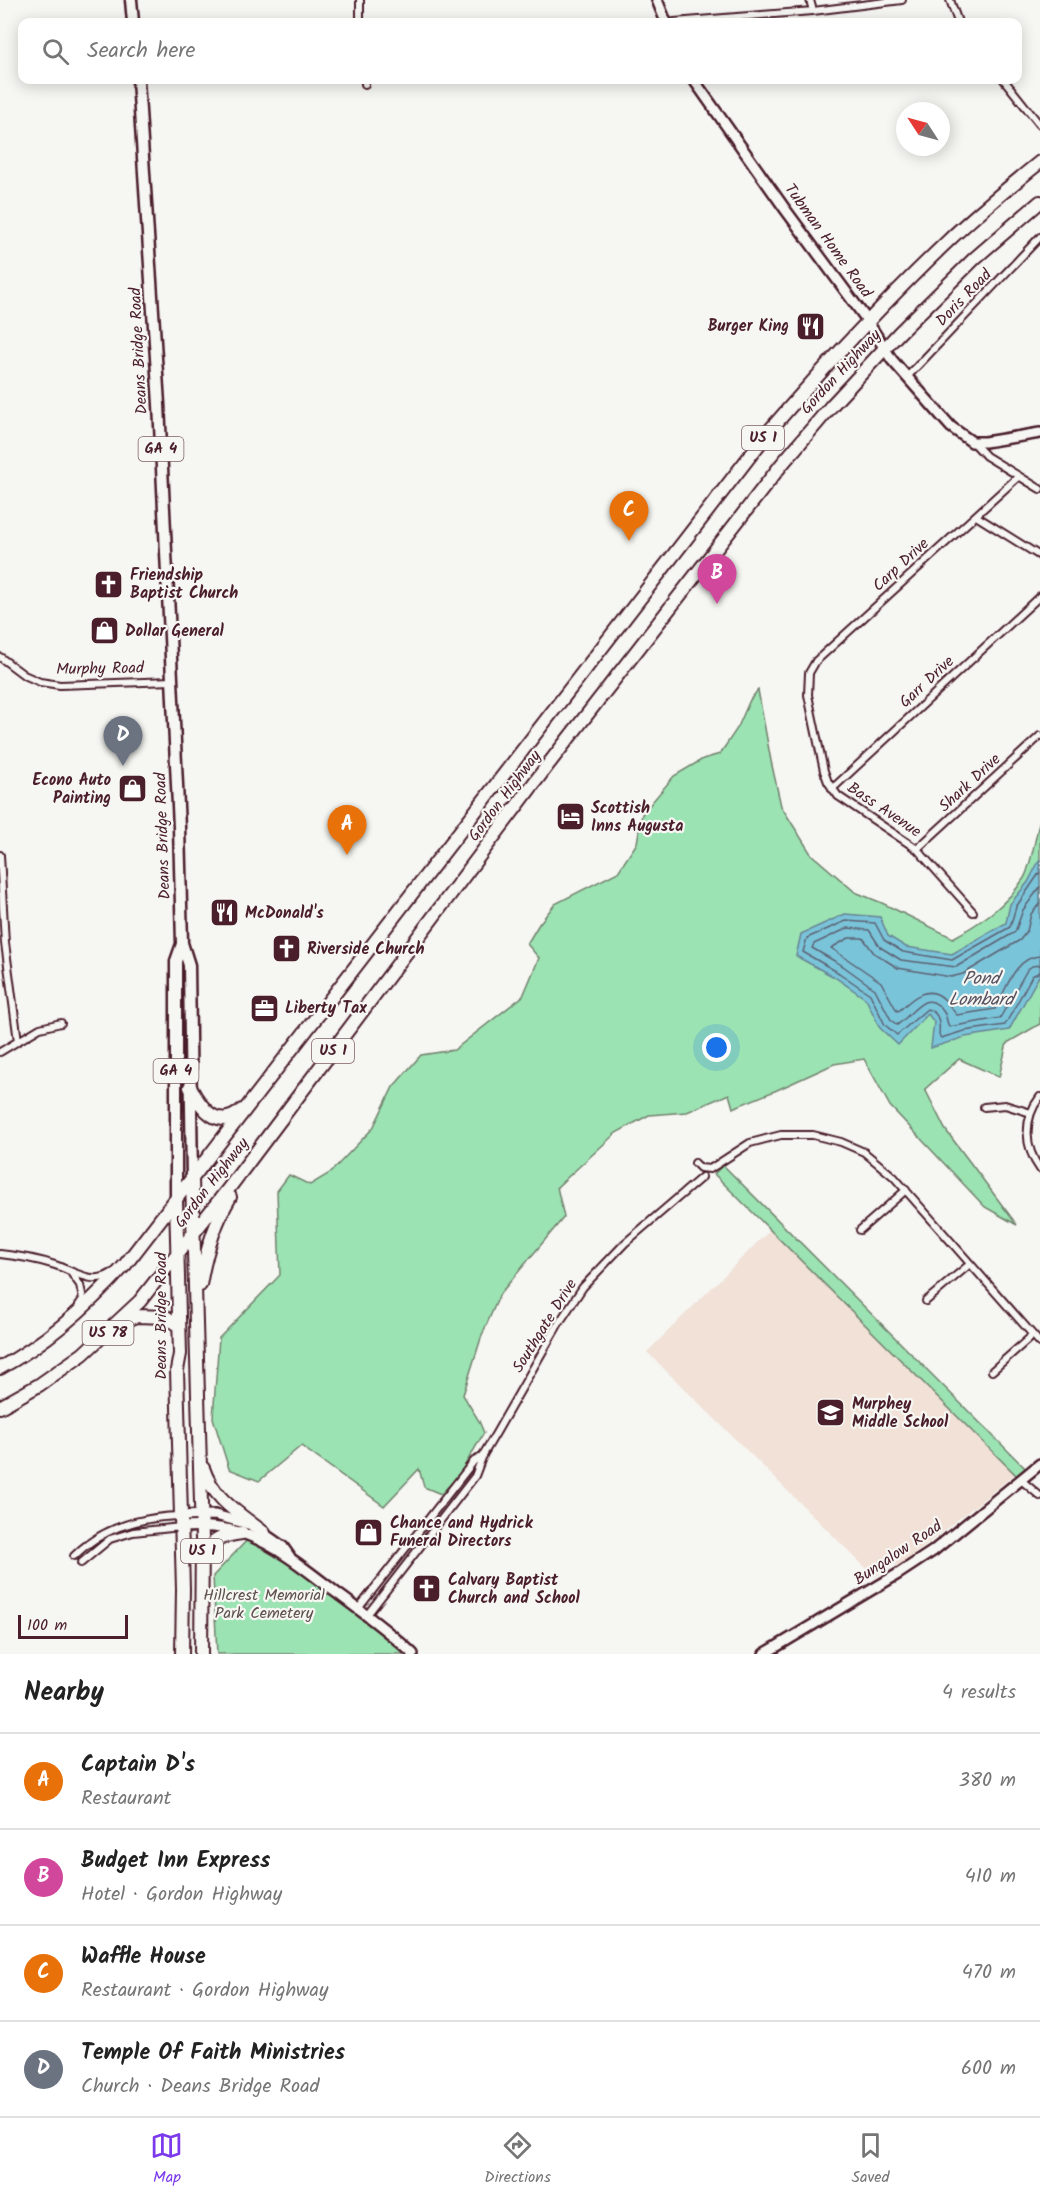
<!DOCTYPE html>
<meta charset="utf-8">
<style>
:root{--surface:#fff;--page:#f6f6f6;--text:#222;--muted:#767676;--line:#e0e0e0;--accent:#7c3aed}
body{margin:0;font-family:Kalam,sans-serif;background:var(--page);color:var(--text)}
.compass{position:absolute;left:896px;top:102px;width:54px;height:54px;border-radius:50%;background:var(--surface);box-shadow:0 3px 15px #0003;rotate:306deg}
.scale{position:absolute;left:18px;bottom:15px;width:110px;box-sizing:border-box;padding-left:6px;border:3px solid #4a1f2b;border-top:0;font-size:16px;line-height:21px;white-space:nowrap;color:#4a1f2b;-webkit-text-stroke:4px #f6f6f2;paint-order:stroke}
.you{position:absolute;left:717px;top:1048px;width:21px;height:21px;margin:-15px;border:4px solid #fff;border-radius:50%;background:#1a73e8;box-shadow:0 0 0 9px #1a73e833}
.badge{display:grid;place-items:center;width:39px;height:39px;border-radius:50%;background:var(--accent);color:#fff;font-size:20px;font-weight:700}
.pin{position:absolute;translate:-50% -50px;filter:drop-shadow(0 2px 3px #0008)}
.pin::after{content:'';position:absolute;top:32px;width:21px;height:18px;background:inherit;clip-path:polygon(0 0,100% 0,50% 100%)}
.list{margin:0;padding:0;list-style:none}
h2{display:flex;justify-content:space-between;align-items:center;height:78px;margin:0;padding:0 24px;font-size:26px}
h2 small{font-size:20px;font-weight:400;color:var(--muted)}
.list li{display:grid;grid-template-columns:39px 1fr auto;gap:18px;align-items:center;box-sizing:border-box;height:96px;padding:0 24px;border-top:2px solid var(--line)}
.list b{display:block;font-size:22px;white-space:nowrap}
.list p{margin:0;font-size:20px;white-space:nowrap;color:var(--muted)}
.list em{font-size:20px;font-style:normal;color:var(--muted)}
.icon{flex:none;width:33px;height:33px;fill:none;stroke:currentColor;stroke-width:2;stroke-linecap:round;stroke-linejoin:round}
.map{position:relative;flex:none;width:1040px;height:1654px;overflow:hidden}
.search{position:absolute;background:var(--surface);box-shadow:0 3px 15px #0003;left:18px;right:18px;top:18px;height:66px;display:flex;align-items:center;gap:15px;box-sizing:border-box;padding:0 21px;border-radius:12px;color:var(--muted);font-size:22px}
.sheet{height:462px;background:var(--surface)}
nav{display:flex;justify-content:space-around;align-items:center;box-sizing:border-box;height:84px;border-top:2px solid var(--line);background:var(--surface);font-size:16px;color:var(--muted)}
nav a{display:grid;justify-items:center;gap:3px}
nav .on{color:var(--accent)}
.map>svg:first-child{display:block}
.built{fill:#f1e1d7}
.green{fill:#9be3b2;stroke:#72816e;stroke-width:1.5}
.water{fill:#7ac4da;stroke:#678294;stroke-width:1.5}
.lines{fill:none;stroke-linecap:round;stroke-linejoin:round}
.shore{stroke:#5d6171;stroke-width:1.5}
.street-casing{stroke:#4a1f2b;stroke-width:10}
.secondary-casing{stroke:#4a1f2b;stroke-width:14}
.primary-casing{stroke:#4a1f2b;stroke-width:15}
.highway-casing{stroke:#4a1f2b;stroke-width:16}
.street{stroke:#f6f6f2;stroke-width:6}
.secondary{stroke:#f6f6f2;stroke-width:9}
.primary{stroke:#f6f6f2;stroke-width:10}
.highway{stroke:#f6f6f2;stroke-width:12}
.labels{text-anchor:middle;dominant-baseline:central;stroke-width:4.5;stroke-linejoin:round;paint-order:stroke}
.shield{fill:#f6f6f2;stroke:#7e6067;stroke-width:1.5}
.shield-label{font-size:15px;font-weight:bold;fill:#4a1f2b}
.street-label{font-size:16px;fill:#4a1f2b;stroke:#f6f6f2}
.poi-label{font-size:16px;font-weight:bold;fill:#4a1f2b;stroke:#f6f6f2;text-anchor:start}
.park-label{font-size:16px;fill:#5e504d;stroke:#f6f6f2}
.water-label{font-size:18px;font-style:italic;fill:#585160;stroke:#f6f6f2}
</style>
<div class="map">
<svg width="1040" height="1654" viewBox="0 0 1040 1654">
<rect width="100%" height="100%" fill="#f6f6f2"/>
<filter id="ink" filterUnits="userSpaceOnUse"><feTurbulence type="fractalNoise" baseFrequency=".0167" numOctaves="2"/><feDisplacementMap in="SourceGraphic" scale="12" xChannelSelector="R" yChannelSelector="G"/><feConvolveMatrix kernelMatrix="1 2 1 2 8 2 1 2 1" color-interpolation-filters="sRGB"/></filter>
<g filter="url(#ink)">
<!-- built -->
<path class="built" d="M 770,1230 L 1015,1474 L 922,1548 L 899,1565 L 892,1565 L 875,1577 L 647,1352 Z"/>
<!-- green -->
<path class="green" d="M 758,690 L 771,761 L 781,806 L 811,854 L 855,892 L 882,903 L 953,938 C 980,923 1007,905 1024,878 C 1031,866 1036,834 1040,819 L 1040,1024 L 1007,1043 L 999,1077 L 959,1059 L 925,1089 L 945,1129 L 1017,1225 L 985,1207 L 890,1106 L 864,1059 L 834,1064 L 777,1090 L 733,1108 L 729,1094 L 687,1112 L 649,1115 L 616,1133 L 557,1187 L 564,1217 L 500,1294 L 482,1335 L 463,1395 L 479,1421 L 484,1433 L 459,1475 L 441,1494 L 424,1487 L 419,1469 L 384,1506 L 301,1446 L 259,1481 L 229,1469 L 213,1418 L 219,1338 L 280,1275 L 277,1191 L 289,1175 L 310,1185 L 330,1173 L 373,1128 L 393,1087 L 421,1055 L 454,1050 L 523,996 L 539,958 L 527,944 L 539,924 L 555,904 L 618,872 L 637,843 L 642,814 L 674,776 L 703,759 L 720,754 L 738,727 L 750,700 Z
M 723,1165 L 1026,1469 L 1017,1476 L 714,1174 Z
M 251,1536 L 323,1582 L 413,1654 L 217,1654 L 213,1576 Z"/>
<!-- water -->
<path class="water" d="M 1040,859 L 1040,974 L 1009,1030 L 965,1037 L 931,1048 L 934,1022 L 928,1014 L 898,1045 L 880,1028 L 866,999 L 836,978 L 796,956 L 801,934 L 845,914 L 880,917 L 888,936 L 906,947 L 952,954 L 1006,923 L 1010,904 L 1028,882 Z"/>
<g class="lines">
<!-- shore -->
<path class="shore" d="M 1040,872 L 1016,907 L 1010,927 L 952,960 L 903,952 L 884,940 L 875,923 L 846,921 L 807,938 L 803,952 L 839,973 L 870,994 L 885,1025 L 897,1035 L 927,1009 C 940,1012 940,1024 939,1035 L 941,1038 L 964,1031 L 1005,1025 L 1032,976 L 1040,972
M 1040,887 L 1023,910 L 1015,932 L 956,967 L 901,960 L 880,947 L 869,930 L 848,928 L 814,944 L 812,948 L 843,966 L 875,989 L 891,1020 L 897,1025 C 913,1015 927,984 945,1014 C 947,1019 947,1023 949,1027 L 1000,1018 L 1027,970 L 1032,966 L 1040,965
M 1040,903 L 1031,914 L 1027,931 L 1020,940 L 963,974 L 951,977 L 898,968 L 874,953 L 863,938 L 849,938 L 831,948 L 881,982 L 897,1011 L 900,1010 C 912,998 929,983 945,1000 C 950,1005 953,1011 957,1015 L 995,1009 C 1006,991 1014,957 1040,956"/>
<defs>
<path id="street" d="M 360,0 L 360,22
M 810,0 L 813,11
M 950,0 L 958,22
M 674,22 L 813,11 L 902,0
M 365,80 L 365,84
M 1004,80 L 1040,125
M 907,377 L 1040,237
M 973,442 L 986,456 L 1040,489
M 976,516 L 1040,556
M 0,657 L 24,675 L 40,682 L 60,685 L 172,681
M 832,789 L 1040,596
M 917,849 L 1040,736
M 0,855 L 5,943 L 18,1041
M 973,912 L 917,849 L 838,796 L 828,782 L 824,771 L 808,695 L 809,673 L 816,661 L 1019,476
M 0,1052 L 40,1028 L 61,1023
M 1040,1097 C 1023,1119 1024,1147 1040,1169
M 984,1107 L 1005,1105 L 1031,1113
M 695,1163 L 700,1168 L 710,1169 L 750,1143 L 781,1135 L 813,1135 L 841,1142 L 864,1152 L 894,1177 L 1040,1343
M 860,1230 L 906,1190
M 0,1254 C 19,1256 37,1259 55,1265 C 73,1271 93,1286 112,1273
M 72,1274 L 80,1285 L 83,1299 L 79,1305
M 926,1301 L 970,1264
M 992,1371 L 1033,1335
M 1021,1480 L 1040,1496
M 74,1556 C 102,1528 141,1517 180,1516
M 81,1563 L 110,1539 L 133,1532 L 181,1527
M 358,1609 L 474,1461 L 483,1456
M 367,1615 L 475,1476 L 483,1455 L 496,1433 L 559,1323 L 583,1287 L 625,1243 L 702,1177"/>
<path id="secondary" d="M 657,0 L 666,22
M 694,80 L 785,209 L 864,316 L 892,360 L 951,427 L 972,442 L 985,442 L 1040,433
M 180,1516 L 215,1515 L 248,1524
M 181,1527 C 203,1526 223,1526 245,1534 C 276,1545 308,1571 334,1591 C 361,1611 389,1631 413,1654
M 260,1531 L 283,1547 L 290,1557
M 764,1654 L 898,1574 L 933,1551 L 1040,1464"/>
<path id="primary" d="M 131,0 L 133,22
M 138,80 L 159,404 L 179,827 L 182,943 L 189,965 L 192,1179
M 176,1200 L 176,961 L 182,944"/>
<path id="highway" d="M 190,1087 C 201,1108 218,1132 242,1110
M 192,1179 L 202,1539 L 201,1654
M 176,1200 L 180,1354 L 177,1370 L 183,1589 L 182,1654
M 200,1285 C 205,1255 215,1223 230,1197
M 123,1322 L 137,1316 L 166,1317 L 179,1326
M 0,1368 C 48,1342 89,1305 125,1265 L 770,430 C 827,364 886,300 949,240 C 978,212 1009,187 1040,162
M 0,1407 L 39,1385 L 83,1354 L 140,1301 L 229,1188 L 547,766 L 782,464 L 833,404 L 900,332 L 975,258 L 1040,202
M 203,1468 C 213,1499 240,1514 264,1533
M 204,1560 C 207,1540 225,1535 242,1533"/>
</defs>
<!-- street casing -->
<use href="#street" class="street-casing"/>
<!-- secondary casing -->
<use href="#secondary" class="secondary-casing"/>
<!-- primary casing -->
<use href="#primary" class="primary-casing"/>
<!-- highway casing -->
<use href="#highway" class="highway-casing"/>
<!-- street -->
<use href="#street" class="street"/>
<!-- secondary -->
<use href="#secondary" class="secondary"/>
<!-- primary -->
<use href="#primary" class="primary"/>
<!-- highway -->
<use href="#highway" class="highway"/>
</g>
</g>
<!-- icons -->
<defs>
<symbol id="restaurant-square" viewBox="-11 -11 22 22"><rect x="-9" y="-9" width="18" height="18" rx="4" fill="#4a1f2b" stroke="#f6f6f2"/><path d="M-5-6h1v4h1v-4h1v4h1v-4h1v5L-1.5 .5V6h-2V.5L-5-1ZM5-6V6H3V1.5H1.5Q1.5-4 5-6Z" fill="#fff"/></symbol>
<symbol id="church-square" viewBox="-11 -11 22 22"><rect x="-9" y="-9" width="18" height="18" rx="4" fill="#4a1f2b" stroke="#f6f6f2"/><path d="M-1.2-6h2.4v3.5h3.3v2.4h-3.3V6h-2.4V-.1h-3.3v-2.4h3.3Z" fill="#fff"/></symbol>
<symbol id="shop-square" viewBox="-11 -11 22 22"><rect x="-9" y="-9" width="18" height="18" rx="4" fill="#4a1f2b" stroke="#f6f6f2"/><path d="M-5-2.5h2.3a2.7 3.5 0 0 1 5.4 0H5L5.5 6h-11ZM-1.5-2.5h3a1.5 2.3 0 0 0-3 0Z" fill="#fff"/></symbol>
<symbol id="hotel-square" viewBox="-11 -11 22 22"><rect x="-9" y="-9" width="18" height="18" rx="4" fill="#4a1f2b" stroke="#f6f6f2"/><path d="M-6-4.5h1.5V1H6V5H4.5V3h-9V5H-6ZM-4 0a1.8 1.8 0 1 1 3.6 0ZM.5 0V-2.5h3Q6-2.5 6 0Z" fill="#fff"/></symbol>
<symbol id="office-square" viewBox="-11 -11 22 22"><rect x="-9" y="-9" width="18" height="18" rx="4" fill="#4a1f2b" stroke="#f6f6f2"/><path d="M-6-3h4V-5.5h4V-3h4V5H-6ZM-1-4.5V-3h2v-1.5ZM-6 0V1H6V0Z" fill="#fff"/></symbol>
<symbol id="school-square" viewBox="-11 -11 22 22"><rect x="-9" y="-9" width="18" height="18" rx="4" fill="#4a1f2b" stroke="#f6f6f2"/><path d="M0-5L7-2L0 1L-7-2ZM-4 1L0 2.5L4 1V4Q0 6-4 4Z" fill="#fff"/></symbol>
</defs>
<g fill-rule="evenodd">
<use href="#restaurant-square" x="794" y="310" width="33" height="33"/>
<use href="#church-square" x="92" y="568" width="33" height="33"/>
<use href="#shop-square" x="88" y="614" width="33" height="33"/>
<use href="#shop-square" x="116" y="772" width="33" height="33"/>
<use href="#hotel-square" x="554" y="800" width="33" height="33"/>
<use href="#restaurant-square" x="208" y="896" width="33" height="33"/>
<use href="#church-square" x="270" y="932" width="33" height="33"/>
<use href="#office-square" x="248" y="992" width="33" height="33"/>
<use href="#school-square" x="814" y="1396" width="33" height="33"/>
<use href="#shop-square" x="352" y="1516" width="33" height="33"/>
<use href="#church-square" x="410" y="1572" width="33" height="33"/>
</g>
<g class="labels">
<!-- shield labels -->
<g class="shield">
<rect x="742" y="426" width="42" height="24" rx="4.5"/>
<rect x="138.5" y="437" width="45" height="24" rx="4.5"/>
<rect x="312" y="1039" width="42" height="24" rx="4.5"/>
<rect x="153.5" y="1059" width="45" height="24" rx="4.5"/>
<rect x="82.5" y="1321" width="51" height="24" rx="4.5"/>
<rect x="181" y="1539" width="42" height="24" rx="4.5"/>
</g>
<g class="shield-label">
<text x="763" y="438">US 1</text>
<text x="161" y="449">GA 4</text>
<text x="333" y="1051">US 1</text>
<text x="176" y="1071">GA 4</text>
<text x="108" y="1333">US 78</text>
<text x="202" y="1551">US 1</text>
</g>
<!-- street labels -->
<g class="street-label">
<text transform="translate(828 241) rotate(54)">Tubman Home Road</text>
<text transform="translate(964 298) rotate(-46)">Doris Road</text>
<text transform="translate(139 351) rotate(-93)">Deans Bridge Road</text>
<text transform="translate(841 372) rotate(-47)">Gordon Highway</text>
<text transform="translate(901 565) rotate(-43)">Carp Drive</text>
<text transform="translate(100 669) rotate(-1)">Murphy Road</text>
<text transform="translate(927 682) rotate(-43)">Garr Drive</text>
<text transform="translate(970 783) rotate(-43)">Shark Drive</text>
<text transform="translate(505 796) rotate(-53)">Gordon Highway</text>
<text transform="translate(884 810) rotate(34)">Bass Avenue</text>
<text transform="translate(163 836) rotate(-92)">Deans Bridge Road</text>
<text transform="translate(212 1183) rotate(-52)">Gordon Highway</text>
<text transform="translate(161 1316) rotate(-90)">Deans Bridge Road</text>
<text transform="translate(545 1326) rotate(-58)">Southgate Drive</text>
<text transform="translate(898 1553) rotate(-34)">Bungalow Road</text>
</g>
<!-- poi labels -->
<g class="poi-label">
<text x="789" y="326" text-anchor="end">Burger King</text>
<text x="130" y="575">Friendship<tspan x="130" dy="18">Baptist Church</tspan></text>
<text x="125" y="631">Dollar General</text>
<text x="111" y="780" text-anchor="end">Econo Auto<tspan x="111" dy="18">Painting</tspan></text>
<text x="591" y="808">Scottish<tspan x="591" dy="18">Inns Augusta</tspan></text>
<text x="245" y="913">McDonald's</text>
<text x="307" y="949">Riverside Church</text>
<text x="285" y="1008">Liberty Tax</text>
<text x="852" y="1404">Murphey<tspan x="852" dy="18">Middle School</tspan></text>
<text x="390" y="1523">Chance and Hydrick<tspan x="390" dy="18">Funeral Directors</tspan></text>
<text x="448" y="1580">Calvary Baptist<tspan x="448" dy="18">Church and School</tspan></text>
</g>
<!-- park labels -->
<g class="park-label">
<text x="264" y="1595">Hillcrest Memorial<tspan x="264" dy="18">Park Cemetery</tspan></text>
</g>
<!-- water labels -->
<g class="water-label">
<text x="981" y="979">Pond<tspan x="981" dy="21">Lombard</tspan></text>
</g>
</g>
</svg>
<svg class="compass" viewBox="-18 -18 36 36"><path d="M0-13l5 13h-10z" fill="#e53935"/><path d="M0 13l5-13h-10z" fill="#767676"/></svg>
<div class="scale">100 m</div>
<div class="you"></div>
<div class="pin badge" style="left:347px;top:855px;background:#e8710a">A</div>
<div class="pin badge" style="left:717px;top:604px;background:#d1479c">B</div>
<div class="pin badge" style="left:629px;top:541px;background:#e8710a">C</div>
<div class="pin badge" style="left:123px;top:766px;background:#6b7280">D</div>
<div class="search"><svg class="icon" aria-label="search" viewBox="0 0 24 24"><circle cx="10" cy="10" r="6"/><path d="M15 15l6 6"/></svg>Search here</div>
</div>
<section class="sheet">
<h2>Nearby<small>4 results</small></h2>
<ul class="list">
<li><span class="badge" style="background:#e8710a">A</span><div><b>Captain D's</b><p>Restaurant</p></div><em>380 m</em></li>
<li><span class="badge" style="background:#d1479c">B</span><div><b>Budget Inn Express</b><p>Hotel · Gordon Highway</p></div><em>410 m</em></li>
<li><span class="badge" style="background:#e8710a">C</span><div><b>Waffle House</b><p>Restaurant · Gordon Highway</p></div><em>470 m</em></li>
<li><span class="badge" style="background:#6b7280">D</span><div><b>Temple Of Faith Ministries</b><p>Church · Deans Bridge Road</p></div><em>600 m</em></li>
</ul>
</section>
<nav>
<a class="on"><svg class="icon" aria-label="map" viewBox="0 0 24 24"><path d="M3 6l6-2 6 2 6-2v14l-6 2-6-2-6 2zM9 4v14M15 6v14"/></svg>Map</a>
<a><svg class="icon" aria-label="directions" viewBox="0 0 24 24"><path d="M12 3l9 9-9 9-9-9zM9 14v-3h6M13 9l2 2-2 2"/></svg>Directions</a>
<a><svg class="icon" aria-label="saved" viewBox="0 0 24 24"><path d="M7 4h10v16l-5-4-5 4z"/></svg>Saved</a>
</nav>
